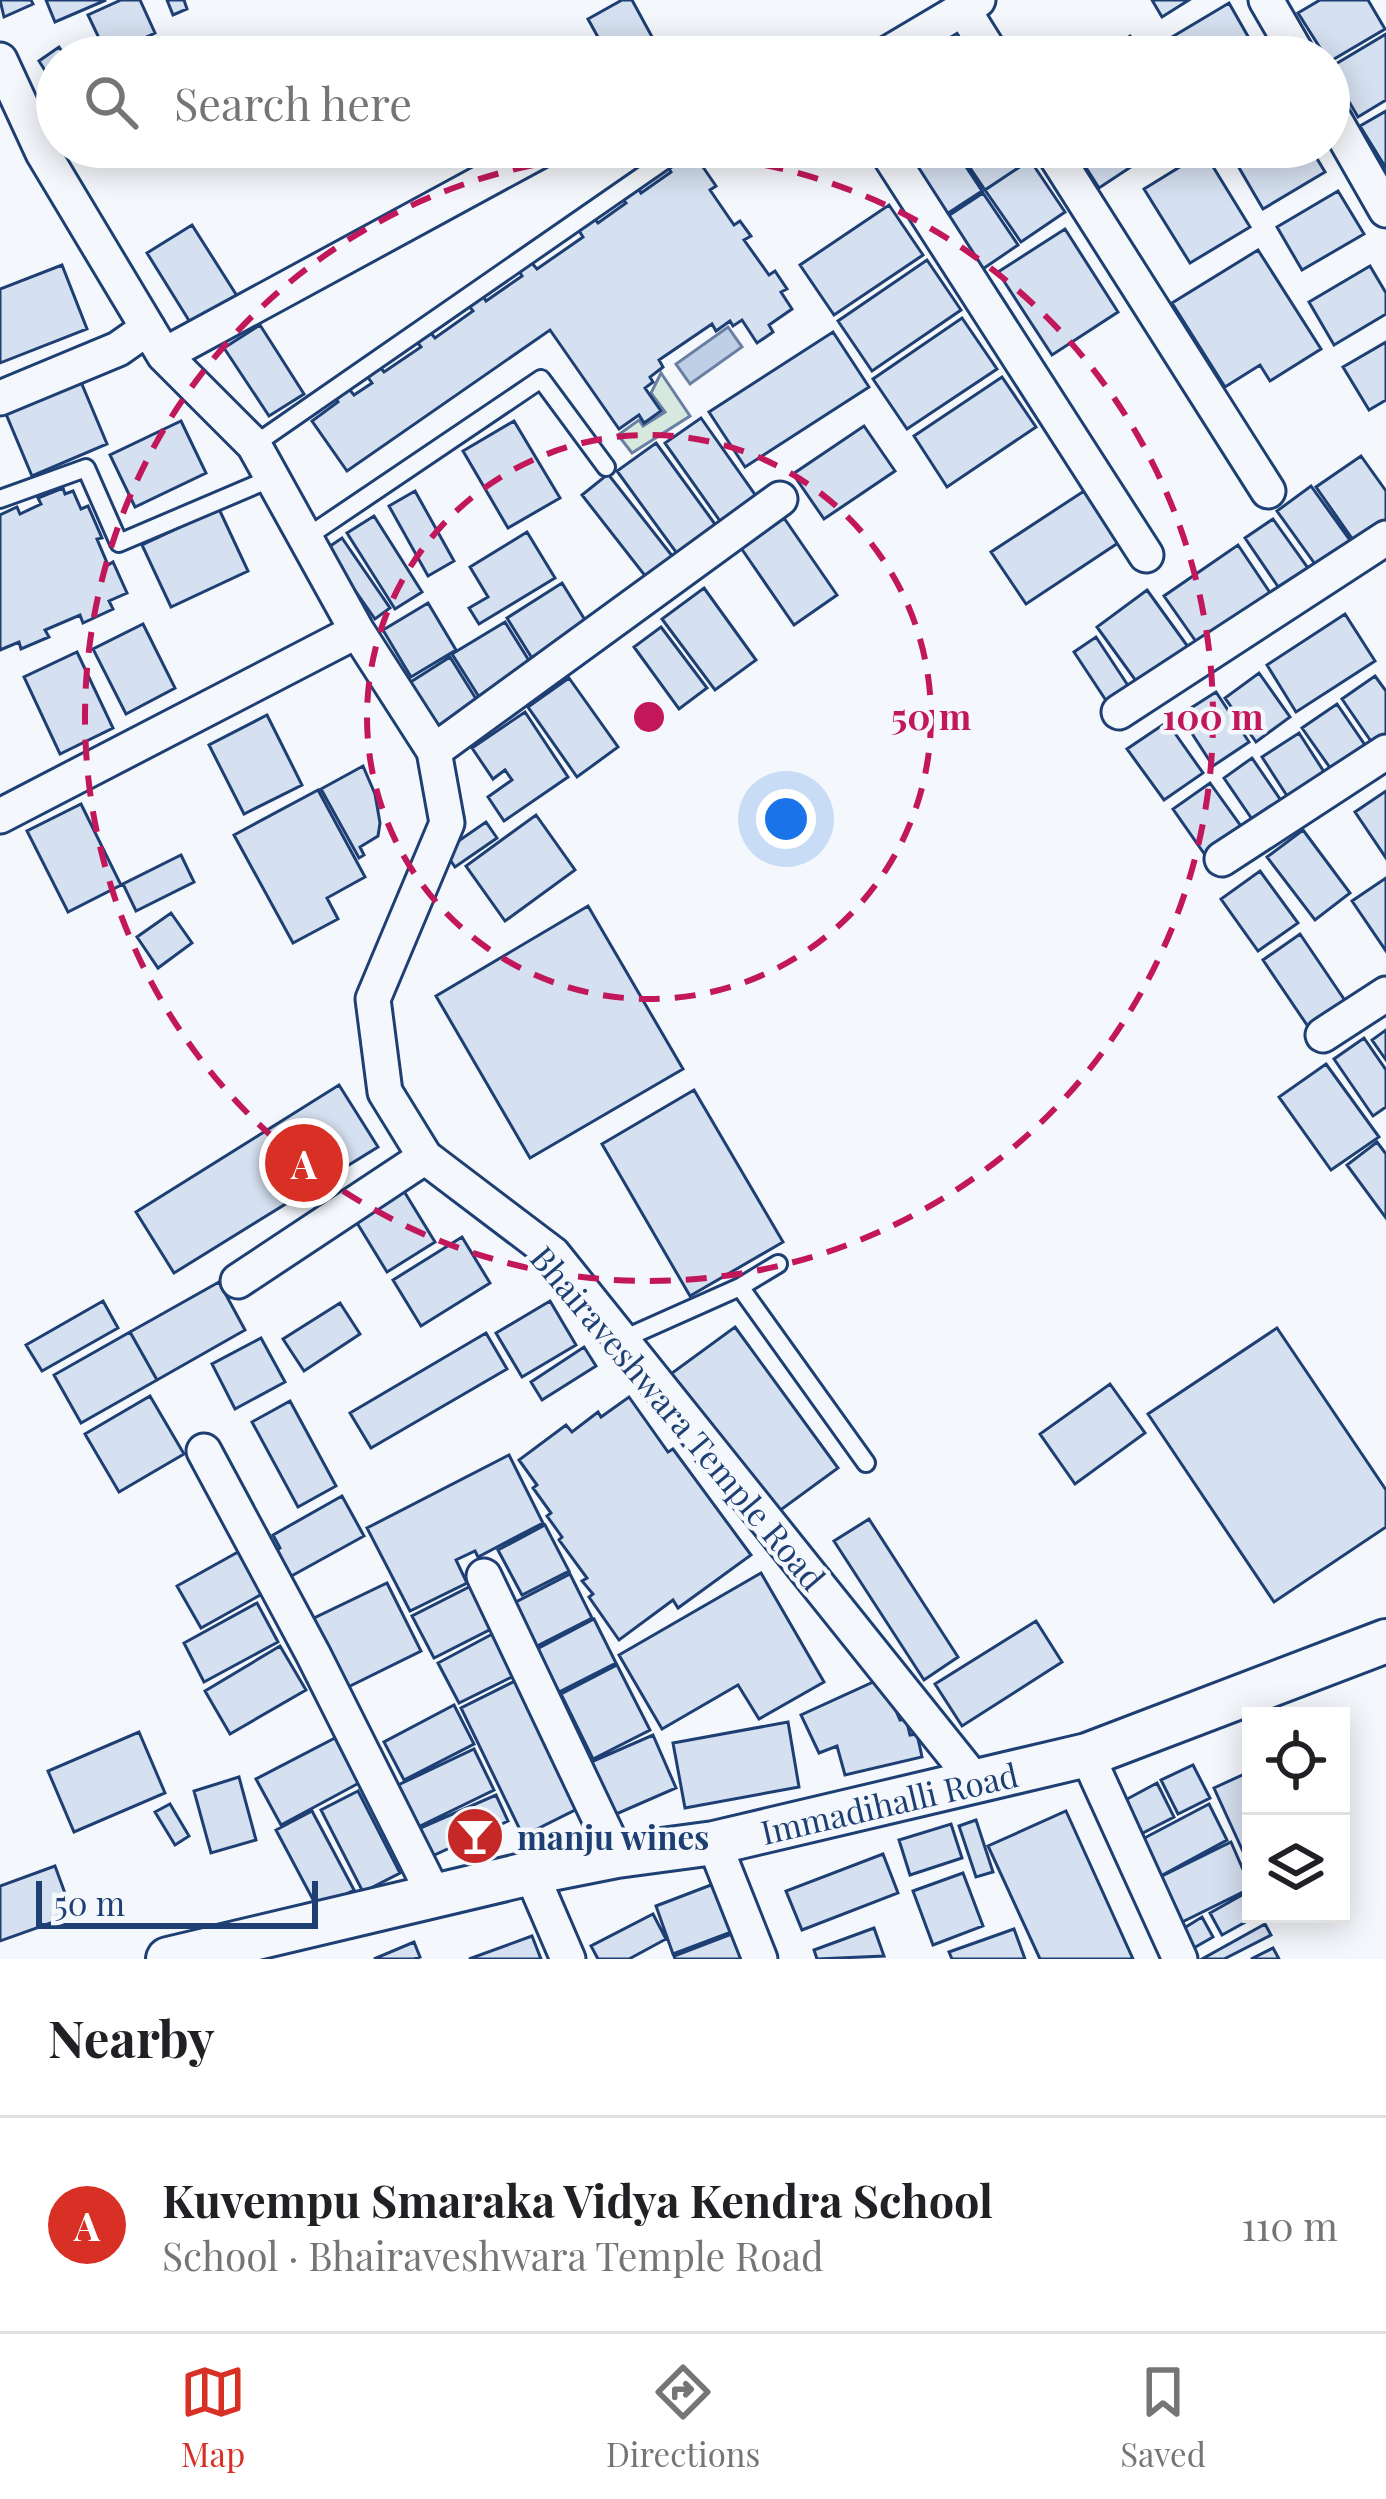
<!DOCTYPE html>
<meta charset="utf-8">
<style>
:root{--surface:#fff;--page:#f6f6f6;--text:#202124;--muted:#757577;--line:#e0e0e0;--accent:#d93025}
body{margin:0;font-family:"Playfair Display",serif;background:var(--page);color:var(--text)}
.controls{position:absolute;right:36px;bottom:36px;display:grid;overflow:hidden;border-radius:0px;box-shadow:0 6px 30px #0003}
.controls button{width:108px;height:108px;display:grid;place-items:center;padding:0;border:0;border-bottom:3px solid var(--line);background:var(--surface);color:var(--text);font:60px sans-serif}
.scale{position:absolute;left:36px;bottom:30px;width:282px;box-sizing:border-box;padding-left:12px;border:6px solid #1d3f73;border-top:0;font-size:33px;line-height:42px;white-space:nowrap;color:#1d3f73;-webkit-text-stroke:9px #f4f7fb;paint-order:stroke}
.you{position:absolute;left:786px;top:819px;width:42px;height:42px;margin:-30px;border:9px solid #fff;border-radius:50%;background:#1a73e8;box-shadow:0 0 0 18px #1a73e833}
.badge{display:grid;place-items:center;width:78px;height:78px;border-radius:50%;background:var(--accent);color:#fff;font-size:39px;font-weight:700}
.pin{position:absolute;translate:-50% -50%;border:6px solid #fff;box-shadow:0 3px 12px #0006}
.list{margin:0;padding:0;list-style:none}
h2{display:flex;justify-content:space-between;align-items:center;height:156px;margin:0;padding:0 48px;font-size:51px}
h2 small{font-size:39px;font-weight:400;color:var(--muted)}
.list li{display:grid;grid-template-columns:78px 1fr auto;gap:36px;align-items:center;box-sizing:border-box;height:216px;padding:0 48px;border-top:3px solid var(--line)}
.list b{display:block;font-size:45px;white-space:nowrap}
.list p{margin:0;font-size:39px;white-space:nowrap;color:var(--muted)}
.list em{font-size:39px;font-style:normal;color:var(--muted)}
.icon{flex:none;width:66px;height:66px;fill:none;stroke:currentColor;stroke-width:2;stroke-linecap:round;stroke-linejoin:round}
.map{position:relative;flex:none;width:1386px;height:1959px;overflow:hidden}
.search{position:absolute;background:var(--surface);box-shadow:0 6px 30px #0003;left:36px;right:36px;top:36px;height:132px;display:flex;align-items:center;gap:30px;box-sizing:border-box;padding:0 42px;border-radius:66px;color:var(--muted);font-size:45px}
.sheet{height:372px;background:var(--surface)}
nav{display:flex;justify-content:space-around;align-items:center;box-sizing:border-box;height:168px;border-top:3px solid var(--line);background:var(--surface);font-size:33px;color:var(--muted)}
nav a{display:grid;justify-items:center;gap:6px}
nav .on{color:var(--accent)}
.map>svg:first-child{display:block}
.green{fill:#d7e8df;stroke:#687fa3;stroke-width:3}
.water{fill:#bed0e5;stroke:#687fa3;stroke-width:3}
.building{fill:#d5e0f0;stroke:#1d3f73;stroke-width:3}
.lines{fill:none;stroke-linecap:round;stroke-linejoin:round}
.service-casing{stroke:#1d3f73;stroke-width:22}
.minor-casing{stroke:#1d3f73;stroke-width:39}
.tertiary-casing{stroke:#1d3f73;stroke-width:48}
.service{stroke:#f4f7fb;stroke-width:16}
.minor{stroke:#f4f7fb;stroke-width:33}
.tertiary{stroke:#f4f7fb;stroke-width:42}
.ring{fill:none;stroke:#c2185b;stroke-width:6;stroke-dasharray:21 15}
.labels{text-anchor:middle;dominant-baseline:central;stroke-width:9;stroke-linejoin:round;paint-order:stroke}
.street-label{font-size:33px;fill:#1d3f73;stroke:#f4f7fb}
.poi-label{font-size:33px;font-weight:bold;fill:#1d3f73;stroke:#f4f7fb;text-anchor:start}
.centre{fill:#c2185b;stroke:#f4f7fb;stroke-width:6}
.ring-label{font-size:36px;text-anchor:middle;font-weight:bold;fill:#c2185b;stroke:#f4f7fb;stroke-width:9;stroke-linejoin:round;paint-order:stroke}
</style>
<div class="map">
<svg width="1386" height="1959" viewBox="0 0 1386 1959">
<rect width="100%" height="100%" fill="#f4f7fb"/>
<!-- green -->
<path class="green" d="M 661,373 L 690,416 L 632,453 L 618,435 L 639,420 L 643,426 L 665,412 L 651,393 Z"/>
<!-- water -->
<path class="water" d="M 728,327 L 742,347 L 690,384 L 676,364 Z"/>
<!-- building -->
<path class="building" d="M 0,0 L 31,0 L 33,4 L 4,17 Z
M 46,0 L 106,0 L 55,22 Z
M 121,0 L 140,0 L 155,33 L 107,55 L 88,15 Z
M 167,0 L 184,0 L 187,9 L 173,15 Z
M 622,0 L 632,0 L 663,57 L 609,57 L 588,19 Z
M 1152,0 L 1189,0 L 1162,17 Z
M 1320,0 L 1368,0 L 1385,29 L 1329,62 L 1298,13 Z
M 1229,3 L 1254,47 L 1236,57 L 1177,57 L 1167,40 Z
M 945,30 L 962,57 L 904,57 Z
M 1386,34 L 1386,100 L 1358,117 L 1329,68 Z
M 1130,36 L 1144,57 L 1098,57 Z
M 59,47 L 66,57 L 57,57 L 57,64 L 46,72 L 39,61 Z
M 1386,111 L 1386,168 L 1360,126 Z
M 914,147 L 953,147 L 982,191 L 936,221 L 896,159 Z
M 956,147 L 1021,147 L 1030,160 L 985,190 Z
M 1073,147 L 1161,147 L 1099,188 Z
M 1270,147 L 1310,147 L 1325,172 L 1263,209 L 1238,166 Z
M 692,151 L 716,186 L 710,190 L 734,225 L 740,221 L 751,236 L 744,240 L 769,275 L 775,271 L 787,289 L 781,292 L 792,309 L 769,325 L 773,332 L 757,343 L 742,320 L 733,326 L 730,321 L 716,331 L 712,324 L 659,360 L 663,367 L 650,377 L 653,382 L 645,388 L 661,411 L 644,423 L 639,415 L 619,429 L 550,330 L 347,471 L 312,421 L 338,402 L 336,399 L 349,389 L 354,395 L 372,383 L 367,376 L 380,367 L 384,372 L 421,347 L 417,342 L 430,332 L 435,338 L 473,311 L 469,306 L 483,296 L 486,301 L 522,276 L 519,271 L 531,262 L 537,269 L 583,237 L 578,229 L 594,218 L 598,223 L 626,203 L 622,199 L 638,188 L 641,193 L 671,172 L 668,167 Z
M 1204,152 L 1250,227 L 1190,263 L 1144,189 Z
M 1030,160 L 1065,212 L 1021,242 L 985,190 Z
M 1338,191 L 1364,234 L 1302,270 L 1277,227 Z
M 983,193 L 1018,245 L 974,275 L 939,222 Z
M 889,205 L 923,255 L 834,315 L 800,265 Z
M 192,225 L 239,299 L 193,327 L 147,253 Z
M 1065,229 L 1118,312 L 1052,355 L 998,272 Z
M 1258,250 L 1321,349 L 1270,381 L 1260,365 L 1225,387 L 1172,303 Z
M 927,260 L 961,310 L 872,371 L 838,321 Z
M 62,265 L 87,329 L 0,363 L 0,289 Z
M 1370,266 L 1386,293 L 1386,314 L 1334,345 L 1309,302 Z
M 962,318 L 997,369 L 907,429 L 873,379 Z
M 260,325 L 304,394 L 269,416 L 224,348 Z
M 833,332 L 869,387 L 745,467 L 709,412 Z
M 1386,342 L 1386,400 L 1369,410 L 1343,367 Z
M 1002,377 L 1036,427 L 947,487 L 914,436 Z
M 81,382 L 107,444 L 32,476 L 6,414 Z
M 701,418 L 756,496 L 720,521 L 665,443 Z
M 181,421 L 206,473 L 135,507 L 110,455 Z
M 514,421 L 560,498 L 508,528 L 463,451 Z
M 864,426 L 895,471 L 824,519 L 793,474 Z
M 656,443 L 720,531 L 681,559 L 617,471 Z
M 1361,456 L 1386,491 L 1386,528 L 1358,547 L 1316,487 Z
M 608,474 L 673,557 L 646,577 L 582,495 Z
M 1311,486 L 1354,546 L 1320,571 L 1277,511 Z
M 63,488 L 65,494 L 73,491 L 81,509 L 88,506 L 102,538 L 97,539 L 108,565 L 113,562 L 127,593 L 109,601 L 113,609 L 83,623 L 80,615 L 45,630 L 49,637 L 21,649 L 19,642 L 0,650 L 0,515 L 17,507 L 20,514 L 41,504 L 38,498 Z
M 415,491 L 454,561 L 428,576 L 389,506 Z
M 1084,491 L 1118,543 L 1026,604 L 991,552 Z
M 219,509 L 248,571 L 171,607 L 142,545 Z
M 374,516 L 422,592 L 395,609 L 347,533 Z
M 784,518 L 837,595 L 794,625 L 741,548 Z
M 1273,519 L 1310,571 L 1281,591 L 1245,538 Z
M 527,532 L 555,578 L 479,624 L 469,608 L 488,597 L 470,567 Z
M 342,538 L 390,608 L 375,619 L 326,549 Z
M 1238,545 L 1277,603 L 1204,653 L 1164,596 Z
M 562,583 L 590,628 L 535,663 L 507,618 Z
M 704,588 L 756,660 L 715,690 L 662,619 Z
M 1147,590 L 1191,651 L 1141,688 L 1097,627 Z
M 428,603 L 456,650 L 411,677 L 383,630 Z
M 1345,614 L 1375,661 L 1296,712 L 1267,665 Z
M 505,622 L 533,667 L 481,700 L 452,654 Z
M 143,624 L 175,688 L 126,714 L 93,649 Z
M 661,627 L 707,688 L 679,709 L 634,647 Z
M 1096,637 L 1131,690 L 1109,705 L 1074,652 Z
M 77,652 L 113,728 L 60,754 L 24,677 Z
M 450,657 L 478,702 L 426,735 L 398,690 Z
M 1259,673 L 1290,717 L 1256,742 L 1225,698 Z
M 1375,676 L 1386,691 L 1386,744 L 1377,750 L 1342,699 Z
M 569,678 L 618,747 L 577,777 L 528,707 Z
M 1216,692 L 1249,742 L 1213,766 L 1180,715 Z
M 1337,704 L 1367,748 L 1333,772 L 1302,728 Z
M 525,712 L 568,777 L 504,821 L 488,797 L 512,780 L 505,770 L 493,779 L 472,748 Z
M 267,715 L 302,785 L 244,814 L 209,745 Z
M 1167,722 L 1203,773 L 1164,800 L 1127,749 Z
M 1299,733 L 1328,778 L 1291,802 L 1262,757 Z
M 1252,758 L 1284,805 L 1256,825 L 1224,778 Z
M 363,766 L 375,794 L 380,823 L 378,836 L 360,847 L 364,855 L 359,858 L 321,789 Z
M 1210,783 L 1248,836 L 1210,862 L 1173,809 Z
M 318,790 L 365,877 L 327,898 L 338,919 L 293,943 L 234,835 Z
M 1386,791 L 1386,858 L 1355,812 Z
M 81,804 L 121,885 L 68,912 L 27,831 Z
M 536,815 L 575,870 L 505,921 L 466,866 Z
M 486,822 L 497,838 L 455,867 L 444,851 Z
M 1303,830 L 1350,893 L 1315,920 L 1267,857 Z
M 181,855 L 194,882 L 136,911 L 123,884 Z
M 1260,871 L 1298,923 L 1258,951 L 1221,899 Z
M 1386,878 L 1386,951 L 1352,901 Z
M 588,906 L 683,1069 L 530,1158 L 436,996 Z
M 171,913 L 192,943 L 158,968 L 137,937 Z
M 1300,934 L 1346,1002 L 1309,1028 L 1263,960 Z
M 1386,1030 L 1386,1060 L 1372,1040 Z
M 1364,1038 L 1386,1070 L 1386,1107 L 1373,1116 L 1334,1059 Z
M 1326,1064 L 1379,1137 L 1331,1170 L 1279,1097 Z
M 339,1085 L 378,1147 L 174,1273 L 136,1212 Z
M 694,1090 L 783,1242 L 690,1296 L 602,1144 Z
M 1377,1142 L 1386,1154 L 1386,1218 L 1347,1165 Z
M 402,1188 L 435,1242 L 387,1272 L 354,1218 Z
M 462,1237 L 490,1283 L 421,1326 L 393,1280 Z
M 219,1282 L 245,1330 L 157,1380 L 130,1332 Z
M 103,1301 L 118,1328 L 42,1371 L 26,1345 Z
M 550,1301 L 576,1345 L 522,1377 L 496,1333 Z
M 340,1303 L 360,1334 L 304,1371 L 283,1339 Z
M 735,1327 L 838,1468 L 771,1517 L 668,1376 Z
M 1277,1328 L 1386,1490 L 1386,1527 L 1274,1602 L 1148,1414 Z
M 130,1332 L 157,1380 L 81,1423 L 54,1375 Z
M 486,1333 L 507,1369 L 371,1448 L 350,1413 Z
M 261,1338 L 285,1382 L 235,1409 L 212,1364 Z
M 584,1347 L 596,1366 L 542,1400 L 531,1382 Z
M 1110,1384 L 1145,1433 L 1075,1484 L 1040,1434 Z
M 150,1396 L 184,1454 L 119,1492 L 85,1434 Z
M 629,1397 L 668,1452 L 673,1449 L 751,1555 L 678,1608 L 673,1600 L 619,1640 L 589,1597 L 593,1594 L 582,1581 L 587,1578 L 559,1540 L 562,1537 L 547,1516 L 551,1513 L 533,1488 L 537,1485 L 519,1460 L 566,1425 L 572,1432 L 598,1412 L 601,1417 Z
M 290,1401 L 336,1486 L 298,1507 L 252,1422 Z
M 509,1455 L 543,1523 L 478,1557 L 475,1551 L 456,1560 L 467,1583 L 410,1611 L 367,1528 Z
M 342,1496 L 364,1536 L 286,1579 L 272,1553 L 280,1548 L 273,1535 Z
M 869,1519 L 958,1657 L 924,1680 L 834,1541 Z
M 545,1525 L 569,1571 L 522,1595 L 498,1550 Z
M 238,1552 L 262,1594 L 201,1628 L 177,1586 Z
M 761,1573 L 824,1682 L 759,1719 L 738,1685 L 662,1729 L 619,1655 Z
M 570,1574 L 592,1618 L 535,1647 L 514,1603 Z
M 387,1583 L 421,1651 L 344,1689 L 310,1620 Z
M 473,1585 L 495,1627 L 434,1658 L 412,1616 Z
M 257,1603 L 278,1642 L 204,1682 L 184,1643 Z
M 594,1619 L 616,1663 L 559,1692 L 537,1649 Z
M 1036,1621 L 1062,1662 L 962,1726 L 935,1684 Z
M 498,1631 L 520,1673 L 459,1703 L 438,1663 Z
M 280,1646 L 306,1690 L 230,1734 L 205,1691 Z
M 617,1665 L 650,1730 L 593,1759 L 561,1694 Z
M 523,1677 L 585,1805 L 523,1836 L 461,1708 Z
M 882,1678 L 900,1720 L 906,1719 L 910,1735 L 917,1734 L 922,1757 L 845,1775 L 837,1746 L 819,1753 L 801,1715 Z
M 454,1705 L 474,1744 L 404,1780 L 384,1742 Z
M 788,1722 L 799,1787 L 685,1808 L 673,1743 Z
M 139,1732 L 165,1793 L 74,1832 L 48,1771 Z
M 653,1735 L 676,1788 L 614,1815 L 591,1762 Z
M 335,1738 L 359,1783 L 281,1825 L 256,1779 Z
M 474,1749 L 494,1790 L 416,1828 L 396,1786 Z
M 1193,1765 L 1210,1798 L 1178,1814 L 1161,1780 Z
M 1251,1771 L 1251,1869 L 1214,1788 Z
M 239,1777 L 256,1840 L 211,1853 L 194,1791 Z
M 1157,1783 L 1174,1817 L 1133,1838 L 1116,1805 Z
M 358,1791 L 400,1873 L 363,1892 L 321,1810 Z
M 496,1795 L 508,1821 L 430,1857 L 418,1829 Z
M 170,1804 L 189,1836 L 175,1845 L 155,1812 Z
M 1209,1804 L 1227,1840 L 1155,1879 L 1135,1843 Z
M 312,1811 L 354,1890 L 318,1909 L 276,1830 Z
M 1066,1811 L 1133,1959 L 1040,1959 L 988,1846 Z
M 976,1820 L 993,1872 L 976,1877 L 959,1826 Z
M 951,1824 L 962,1858 L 910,1875 L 899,1840 Z
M 1231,1842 L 1251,1888 L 1174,1926 L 1152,1881 Z
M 883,1854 L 898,1893 L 802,1930 L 786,1891 Z
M 55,1866 L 73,1915 L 0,1941 L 0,1886 Z
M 963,1873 L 983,1926 L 933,1945 L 913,1891 Z
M 724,1880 L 742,1928 L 673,1954 L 656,1906 Z
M 1251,1890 L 1251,1914 L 1260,1914 L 1222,1935 L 1210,1913 Z
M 653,1914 L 666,1939 L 629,1959 L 598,1959 L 591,1946 Z
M 1202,1917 L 1213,1937 L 1192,1949 L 1181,1930 Z
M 1265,1924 L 1271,1935 L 1224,1959 L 1202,1959 Z
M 874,1928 L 884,1956 L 817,1959 L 814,1950 Z
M 1014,1929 L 1025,1959 L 952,1959 L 949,1952 Z
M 742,1930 L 753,1959 L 675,1959 L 674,1956 Z
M 532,1936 L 541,1959 L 469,1959 Z
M 414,1942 L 420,1957 L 414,1959 L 374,1959 Z
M 1273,1948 L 1279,1959 L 1251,1959 Z"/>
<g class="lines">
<defs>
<path id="service" d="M 254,445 L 684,147
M 0,499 L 86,468 L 119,543 L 272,478
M 307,537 L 541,379 L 606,467
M 740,1287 L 866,1463
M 621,1340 L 740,1287 L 778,1264"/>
<path id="minor" d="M 1266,0 L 1299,57
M 963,9 L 993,57
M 882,57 L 978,0
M 0,60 L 43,153 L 164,355 L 254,445 L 357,631 L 434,751 L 447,823 L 373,999 L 385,1092 L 425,1157 L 553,1254 L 975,1781
M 1329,110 L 1386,210
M 884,147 L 1146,555
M 1050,147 L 1268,491
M 164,355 L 547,147
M 0,398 L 118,349 L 148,328
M 1119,712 L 1386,538
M 434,751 L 780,499
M 0,816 L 357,631
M 1222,859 L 1386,752
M 1323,1035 L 1386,994
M 238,1281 L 425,1157
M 204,1451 L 313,1654 L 436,1899
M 484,1576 L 617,1856
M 1087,1755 L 1180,1959
M 714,1843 L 760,1959
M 531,1873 L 568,1959"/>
<path id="tertiary" d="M 168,1959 L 531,1873 L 617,1856 L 714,1843 L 1087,1755 L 1386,1641"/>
</defs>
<!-- service casing -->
<use href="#service" class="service-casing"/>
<!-- minor casing -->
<use href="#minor" class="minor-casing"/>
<!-- tertiary casing -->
<use href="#tertiary" class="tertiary-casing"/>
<!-- service -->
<use href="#service" class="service"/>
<!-- minor -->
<use href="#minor" class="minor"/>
<!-- tertiary -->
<use href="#tertiary" class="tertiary"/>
</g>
<!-- distance rings -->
<g class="ring">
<circle cx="649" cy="717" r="282"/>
<circle cx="649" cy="717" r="564"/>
</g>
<!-- icons -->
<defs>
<symbol id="bar-disc" viewBox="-11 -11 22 22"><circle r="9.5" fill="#c62828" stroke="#f4f7fb"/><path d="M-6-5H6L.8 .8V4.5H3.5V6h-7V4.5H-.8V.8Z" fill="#fff"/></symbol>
</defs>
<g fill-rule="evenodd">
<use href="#bar-disc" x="442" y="1803" width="66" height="66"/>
</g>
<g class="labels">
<!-- street labels -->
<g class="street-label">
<text transform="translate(679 1417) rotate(50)">Bhairaveshwara Temple Road</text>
<text transform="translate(889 1802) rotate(-13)">Immadihalli Road</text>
</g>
<!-- poi labels -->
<g class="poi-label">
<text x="517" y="1836">manju wines</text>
</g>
</g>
<circle cx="649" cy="717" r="18" class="centre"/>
<g class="ring-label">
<text x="931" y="730">50 m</text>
<text x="1213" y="730">100 m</text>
</g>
</svg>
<div class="controls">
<button><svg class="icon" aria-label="locate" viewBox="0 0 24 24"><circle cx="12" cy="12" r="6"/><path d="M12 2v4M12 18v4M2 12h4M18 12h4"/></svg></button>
<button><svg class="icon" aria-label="layers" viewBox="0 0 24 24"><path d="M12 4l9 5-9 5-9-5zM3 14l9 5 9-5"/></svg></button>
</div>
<div class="scale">50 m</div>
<div class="you"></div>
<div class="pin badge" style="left:304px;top:1163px">A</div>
<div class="search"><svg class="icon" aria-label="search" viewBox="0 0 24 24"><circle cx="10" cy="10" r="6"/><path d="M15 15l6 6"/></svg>Search here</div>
</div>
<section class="sheet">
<h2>Nearby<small></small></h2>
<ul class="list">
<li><span class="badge">A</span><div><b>Kuvempu Smaraka Vidya Kendra School</b><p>School · Bhairaveshwara Temple Road</p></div><em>110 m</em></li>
</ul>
</section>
<nav>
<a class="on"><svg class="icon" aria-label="map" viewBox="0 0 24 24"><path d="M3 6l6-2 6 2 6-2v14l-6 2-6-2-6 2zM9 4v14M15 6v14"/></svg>Map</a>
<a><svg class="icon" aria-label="directions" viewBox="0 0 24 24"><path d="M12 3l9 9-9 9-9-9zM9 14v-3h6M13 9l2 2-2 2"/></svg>Directions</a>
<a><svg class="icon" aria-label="saved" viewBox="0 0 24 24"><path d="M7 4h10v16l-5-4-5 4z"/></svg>Saved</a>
</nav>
